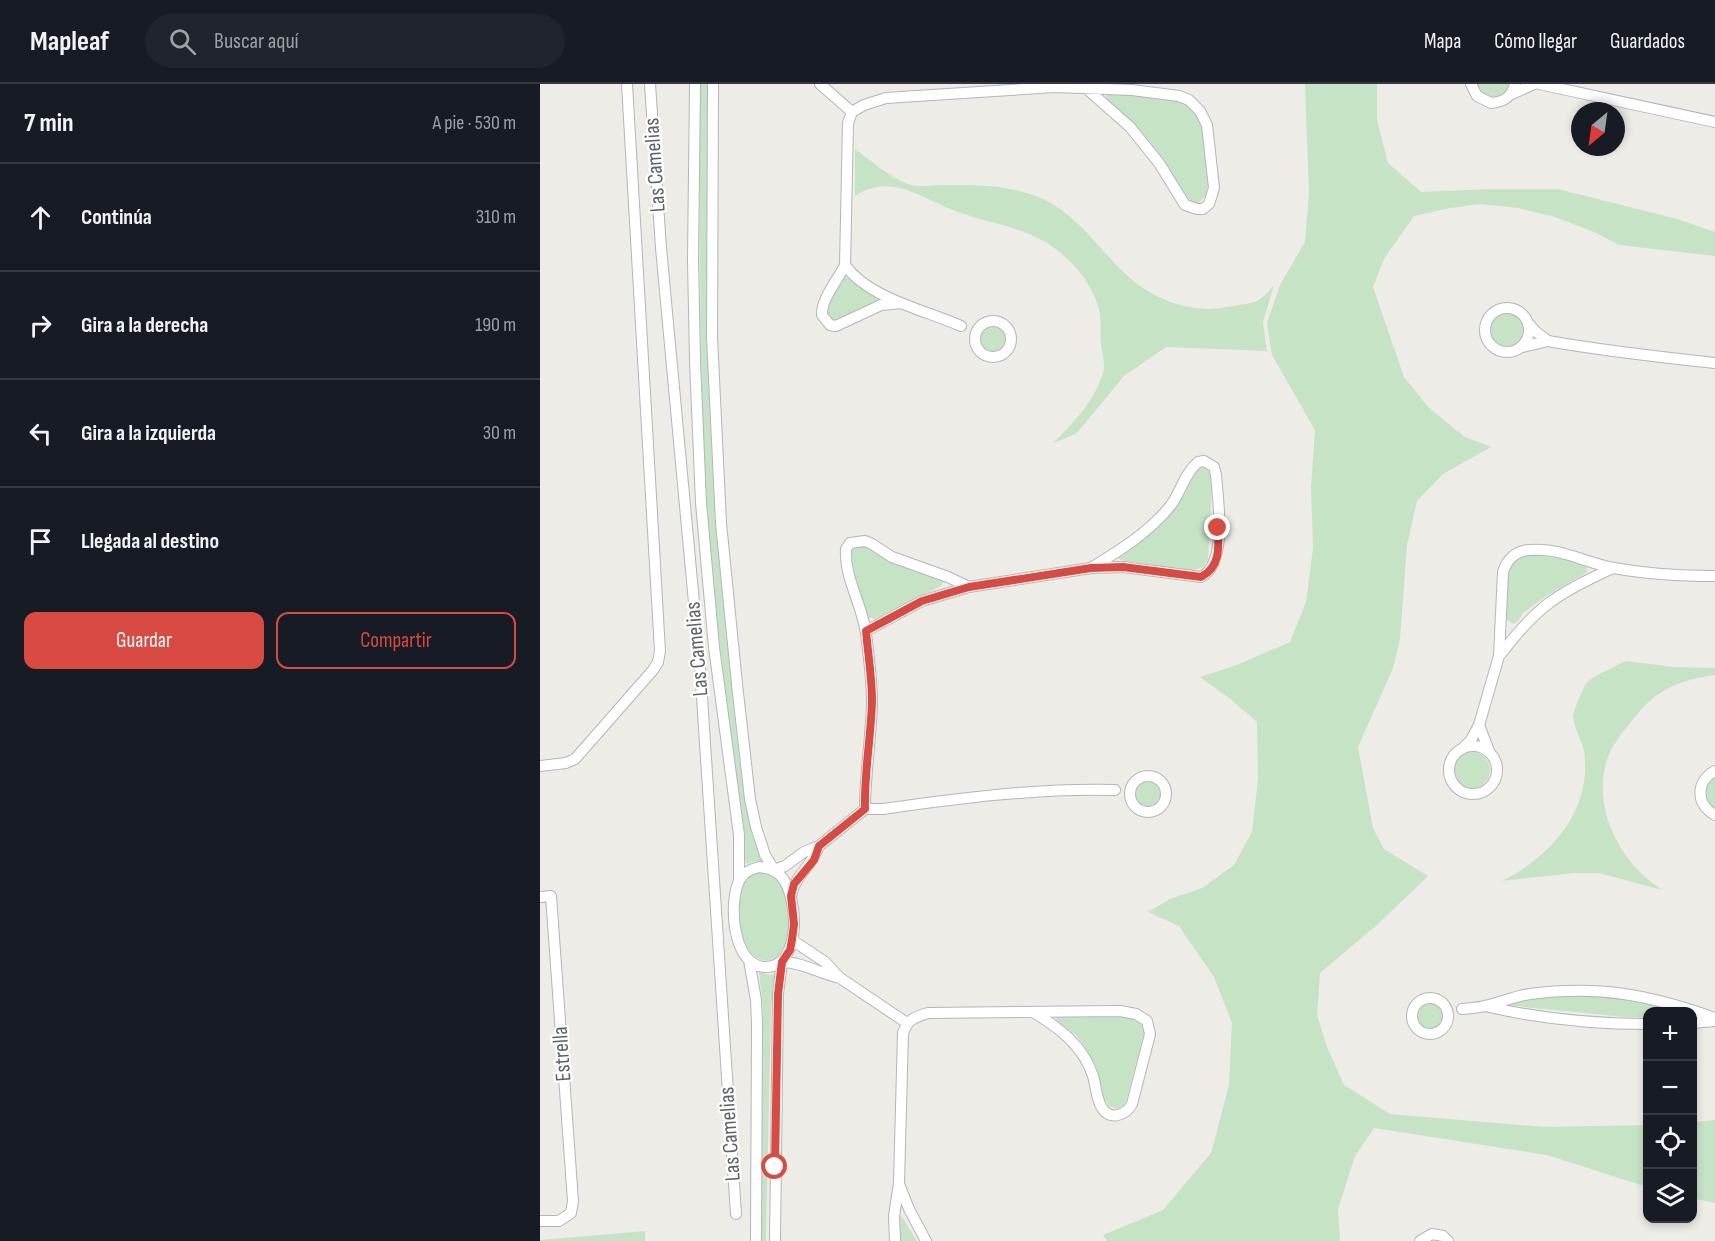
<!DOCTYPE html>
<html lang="es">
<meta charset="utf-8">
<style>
:root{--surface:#171b24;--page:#20242c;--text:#f1f3f6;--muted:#9ea1a6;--line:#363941;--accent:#d94a42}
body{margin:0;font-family:"Sofia Sans Condensed",sans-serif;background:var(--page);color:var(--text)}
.controls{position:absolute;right:18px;bottom:18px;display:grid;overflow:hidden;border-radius:12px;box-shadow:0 3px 9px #0003}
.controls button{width:54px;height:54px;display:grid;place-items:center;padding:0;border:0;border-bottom:2px solid var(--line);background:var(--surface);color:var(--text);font:30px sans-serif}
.compass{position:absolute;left:1031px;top:18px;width:54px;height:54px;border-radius:50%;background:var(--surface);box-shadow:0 3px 9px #0003;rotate:209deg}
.stop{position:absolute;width:18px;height:18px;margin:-14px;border:4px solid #d94a42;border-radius:50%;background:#fff}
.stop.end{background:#d94a42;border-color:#fff;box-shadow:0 2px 6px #0008}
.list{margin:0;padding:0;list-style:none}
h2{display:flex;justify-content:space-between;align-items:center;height:78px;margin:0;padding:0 24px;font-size:26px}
h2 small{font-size:20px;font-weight:400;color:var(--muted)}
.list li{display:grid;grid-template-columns:39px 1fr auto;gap:18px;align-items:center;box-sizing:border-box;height:108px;padding:0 24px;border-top:2px solid var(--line)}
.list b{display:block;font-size:22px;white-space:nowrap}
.list em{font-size:20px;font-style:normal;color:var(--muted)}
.actions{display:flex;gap:12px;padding:18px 24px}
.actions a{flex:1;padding:14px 0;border:2px solid var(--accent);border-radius:12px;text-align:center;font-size:21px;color:var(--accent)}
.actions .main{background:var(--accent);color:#fff}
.icon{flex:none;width:33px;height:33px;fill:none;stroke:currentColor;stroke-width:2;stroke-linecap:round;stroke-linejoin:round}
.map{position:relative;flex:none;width:1175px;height:1157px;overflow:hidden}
header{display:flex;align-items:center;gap:36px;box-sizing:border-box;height:84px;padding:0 30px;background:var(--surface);border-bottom:2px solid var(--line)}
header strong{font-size:28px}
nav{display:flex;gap:33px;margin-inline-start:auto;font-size:21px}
.search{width:420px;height:54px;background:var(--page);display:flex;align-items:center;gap:15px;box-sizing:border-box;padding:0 21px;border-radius:33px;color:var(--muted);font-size:22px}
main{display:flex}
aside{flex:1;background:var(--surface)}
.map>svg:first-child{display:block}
.green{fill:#c6e3c5}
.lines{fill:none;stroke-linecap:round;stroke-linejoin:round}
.minor-casing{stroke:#b3b6b9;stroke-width:12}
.minor{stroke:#fff;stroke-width:10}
.route{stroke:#d94a42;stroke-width:8}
.labels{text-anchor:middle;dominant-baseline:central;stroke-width:4.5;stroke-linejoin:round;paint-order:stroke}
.street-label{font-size:22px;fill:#5e6165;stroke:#fff}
</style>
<header>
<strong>Mapleaf</strong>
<div class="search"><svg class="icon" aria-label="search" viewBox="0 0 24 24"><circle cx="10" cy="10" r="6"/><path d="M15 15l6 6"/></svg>Buscar aquí</div>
<nav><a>Mapa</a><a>Cómo llegar</a><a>Guardados</a></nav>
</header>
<main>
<aside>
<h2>7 min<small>A pie · 530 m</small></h2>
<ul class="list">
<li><svg class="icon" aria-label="ahead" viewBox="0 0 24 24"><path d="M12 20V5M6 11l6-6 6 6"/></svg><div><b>Continúa</b></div><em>310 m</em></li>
<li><svg class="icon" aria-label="right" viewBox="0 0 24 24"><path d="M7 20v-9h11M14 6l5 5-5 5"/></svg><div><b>Gira a la derecha</b></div><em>190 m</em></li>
<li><svg class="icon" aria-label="left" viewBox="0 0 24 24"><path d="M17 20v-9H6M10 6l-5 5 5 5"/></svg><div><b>Gira a la izquierda</b></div><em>30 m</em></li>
<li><svg class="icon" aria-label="arrive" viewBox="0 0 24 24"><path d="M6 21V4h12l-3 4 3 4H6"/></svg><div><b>Llegada al destino</b></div></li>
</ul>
<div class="actions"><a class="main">Guardar</a><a>Compartir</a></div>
</aside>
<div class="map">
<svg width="1175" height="1157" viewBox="0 0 1175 1157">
<rect width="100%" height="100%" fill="#eeece6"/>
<!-- green -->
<path class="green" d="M 160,0 L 170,0 L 167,20 L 168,271 L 172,376 L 180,485 L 198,664 L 205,713 L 213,753 L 223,778 L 214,777 L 207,780 L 205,776 L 205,763 C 191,645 173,527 166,407 C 159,272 159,136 160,0 Z
M 765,0 L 837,0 L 837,36 L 848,79 L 881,108 L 950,105 L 1018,105 L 1137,135 L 1175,148 L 1175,172 L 1079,161 L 1054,148 L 1012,132 L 978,124 L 940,120 L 910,124 L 874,132 L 844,175 L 833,203 L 864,293 L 889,324 L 925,353 L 951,363 L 903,390 L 877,417 L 867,461 L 860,555 L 853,584 L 818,663 L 833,744 L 844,765 L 888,792 L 837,841 L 780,889 L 777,931 L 787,963 L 804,1001 L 850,1030 L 1005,1043 L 1107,1041 L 1107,1103 L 1007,1071 L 834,1044 L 815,1072 L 798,1125 L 800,1157 L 567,1157 L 563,1151 L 623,1126 L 671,1069 L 689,1001 L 692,939 L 674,893 L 639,842 L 608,828 L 630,815 L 662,804 L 694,781 L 712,748 L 718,695 L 717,638 L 689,614 L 660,593 L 699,580 L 750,558 L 766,518 L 773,464 L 771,403 L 775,346 L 732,271 L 727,239 L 740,201 L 765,158 L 769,108 Z
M 935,0 L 971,0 L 964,11 C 949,16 943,13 935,0 Z
M 578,10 C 595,11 626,10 642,18 C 669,32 669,85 667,111 L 657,120 L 650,117 L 610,58 L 567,17 L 566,11 Z
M 315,65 C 332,77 349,93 368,100 C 379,104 393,101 404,101 C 433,101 463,101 490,110 C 534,123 558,166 590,194 C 616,217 654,230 688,223 C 713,218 717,222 734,201 L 723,238 L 727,267 L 626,263 L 584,292 L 536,350 L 513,359 C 533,340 555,316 563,289 C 566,278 561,268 561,258 C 560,248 561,239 560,230 C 554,200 532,175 507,159 C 481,143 449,139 421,129 C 384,117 352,87 315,112 Z
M 303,192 L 309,195 L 338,216 C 323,222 310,232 295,236 L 288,232 L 285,224 Z
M949 247a18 18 0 1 1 36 0a18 18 0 1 1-36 0Z
M440 256a13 13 0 1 1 26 0a13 13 0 1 1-26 0Z
M 663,383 L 670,389 L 672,398 L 668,475 L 663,483 L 652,487 L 580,476 L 578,472 L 595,461 L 657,384 Z
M 320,460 L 329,463 L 343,474 L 404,497 L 401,502 L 335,535 L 328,533 L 324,526 L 310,473 L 311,466 L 314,461 Z
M 984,469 L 1040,478 L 1046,482 L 1047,488 L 1003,514 L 983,529 L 979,536 L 974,540 L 965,535 L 967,484 L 970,479 Z
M 1086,577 L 1133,583 L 1175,584 L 1175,591 C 1131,598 1114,607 1087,643 C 1081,650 1075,658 1071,666 C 1052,706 1068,754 1097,785 C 1104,793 1113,799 1122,806 L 1059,789 L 1035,789 L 962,797 C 1010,773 1053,726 1044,667 C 1042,656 1034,644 1033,632 C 1033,628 1036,623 1037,619 C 1046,599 1045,596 1066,587 C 1073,584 1078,580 1086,577 Z
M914 686a18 18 0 1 1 36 0a18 18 0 1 1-36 0Z
M 1175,694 L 1175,725 C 1164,715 1162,703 1175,694 Z
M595 709a13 13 0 1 1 26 0a13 13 0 1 1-26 0Z
M 214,788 C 219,788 227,787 232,790 C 246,799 251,835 250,851 C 249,860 242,868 236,875 C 232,876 226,877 222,876 C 197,870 191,810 206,793 C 208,791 211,789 214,788 Z
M 219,888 L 230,891 L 236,889 L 231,922 L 226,1157 L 221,1157 L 220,1141 L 223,925 Z
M 1007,911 C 1056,911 1092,913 1139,927 L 1108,928 L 1107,933 L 1085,933 L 965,921 L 967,917 Z
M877 932a13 13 0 1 1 26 0a13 13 0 1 1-26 0Z
M 581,931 L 594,935 L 601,940 L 604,949 L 587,1014 L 584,1022 L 577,1025 L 569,1022 L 563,1014 L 556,982 L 547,966 L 536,951 L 516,936 L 517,932 Z
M 1175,1036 L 1175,1119 L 1152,1114 L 1153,1038 Z
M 357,1131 L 362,1133 L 377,1157 L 359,1157 Z
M 105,1147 L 105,1157 L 0,1157 L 0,1156 Z"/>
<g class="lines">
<defs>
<path id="minor" d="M 110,0 L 121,164 L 160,583 L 196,1130
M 155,0 L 153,176 L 155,277 L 161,419 L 174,563 L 199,751 L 199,797
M 173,0 L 172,253 L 181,439 L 197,600 L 210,715 L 216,743 L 225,771 L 234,786 L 245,782 L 264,768 L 279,762 L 325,725
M 280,0 L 312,28
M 931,0 L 937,12 L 951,19 C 964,18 972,13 975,0
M 999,0 L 1175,38
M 972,10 L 994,0
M 305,181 C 328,214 385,226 421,242
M 361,219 L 341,221 L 296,242 L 290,241 L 282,231 C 281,215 298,196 305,181 L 308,39 L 312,28 L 324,21 L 346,14 L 515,3 L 592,6 L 639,12 L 649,16 L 660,27 L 667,41 L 674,104 L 669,120 L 663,125 L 657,125 L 645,121 L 619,79 L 590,43 L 547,5
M945 246a22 22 0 1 1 44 0a22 22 0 1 1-44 0Z
M435 255a18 18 0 1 1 36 0a18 18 0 1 1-36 0Z
M 1008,257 C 1064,267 1119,273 1175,279
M 983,263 L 1008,257 L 995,247 L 989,240
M 429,503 L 408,493 L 352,473 L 332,460 L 325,457 L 310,459 L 306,465 C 304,494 323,522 326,550 C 329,573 332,597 332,619 C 331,655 325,690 325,725 L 343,725 C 420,714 497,704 575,706
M 326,547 L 382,517 L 429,503 L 551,484 L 583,483 L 661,493 C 688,479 678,418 676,391 L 674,383 L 664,377 L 658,378 C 645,389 641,407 631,421 C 611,447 579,467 551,484
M 961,570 C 997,522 1018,509 1073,484
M 939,641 L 959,572 L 963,488 C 967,475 976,467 989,466 C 1019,463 1046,479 1074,484 C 1107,490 1142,492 1175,492
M909 686a24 24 0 1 1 48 0a24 24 0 1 1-48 0Z
M 924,663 L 931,656 L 939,641 L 949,667
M 0,682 L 26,679 L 35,675 L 113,586 L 118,578 L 120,567 L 87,0
M 1175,687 C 1156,697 1155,720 1175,731
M590 710a18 18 0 1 1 36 0a18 18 0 1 1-36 0Z
M 219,783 C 227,784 234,785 240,791 C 259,810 263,885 224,883 C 192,881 188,817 200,795 C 204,788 211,785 219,783 Z
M 251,812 C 256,789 271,784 279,762
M 0,813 L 11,812 L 33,1117 L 31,1129 L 19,1137 L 0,1137
M 252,856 L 285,878 L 300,894 L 367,939
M 209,876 L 216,916 L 217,940 L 216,1157
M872 932a18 18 0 1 1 36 0a18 18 0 1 1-36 0Z
M 945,922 C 996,934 1055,940 1108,940
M 922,925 C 930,924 938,924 945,922 C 960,919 974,912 990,910 C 1059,901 1110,911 1175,934
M 1152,939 L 1175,937
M 359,1100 L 369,1125 L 386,1157
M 235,1157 L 238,910 L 242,878 C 258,877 282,890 300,894
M 355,1157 L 354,1132 L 359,1099 L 363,949 C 368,935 375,933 388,929 L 580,927 L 596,930 L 607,937 L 610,950 L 608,958 L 592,1020 C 586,1031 570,1037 562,1024 C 556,1015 556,1001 553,992 C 543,961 519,944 493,928
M 880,1157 L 892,1150 L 903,1152 L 908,1157"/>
</defs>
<!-- minor casing -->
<use href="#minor" class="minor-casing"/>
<!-- minor -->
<use href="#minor" class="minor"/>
</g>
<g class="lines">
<!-- route -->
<path class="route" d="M 235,1083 L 238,910 L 242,878 L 250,866 L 252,856 L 254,840 L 251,812 L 254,800 L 274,776 L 279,762 L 325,725 C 324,689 331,654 332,617 C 332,594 328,570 326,547 L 382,517 L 429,503 L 551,484 L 583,483 L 661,493 C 680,483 679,464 678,444"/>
</g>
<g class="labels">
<!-- street labels -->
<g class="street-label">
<text transform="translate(115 81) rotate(-94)">Las Camelias</text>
<text transform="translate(157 565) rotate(-95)">Las Camelias</text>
<text transform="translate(22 970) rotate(-94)">Estrella</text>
<text transform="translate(190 1050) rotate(-94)">Las Camelias</text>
</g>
</g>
</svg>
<div class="controls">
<button>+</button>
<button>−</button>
<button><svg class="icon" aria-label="locate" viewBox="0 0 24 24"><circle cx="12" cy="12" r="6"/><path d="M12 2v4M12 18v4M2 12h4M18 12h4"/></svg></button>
<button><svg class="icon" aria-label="layers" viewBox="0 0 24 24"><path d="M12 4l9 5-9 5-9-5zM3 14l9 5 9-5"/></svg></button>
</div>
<svg class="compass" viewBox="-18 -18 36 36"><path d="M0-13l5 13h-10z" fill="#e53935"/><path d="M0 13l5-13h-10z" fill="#9ea1a6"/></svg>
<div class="stop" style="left:235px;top:1083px"></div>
<div class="stop end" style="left:678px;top:444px"></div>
</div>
</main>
